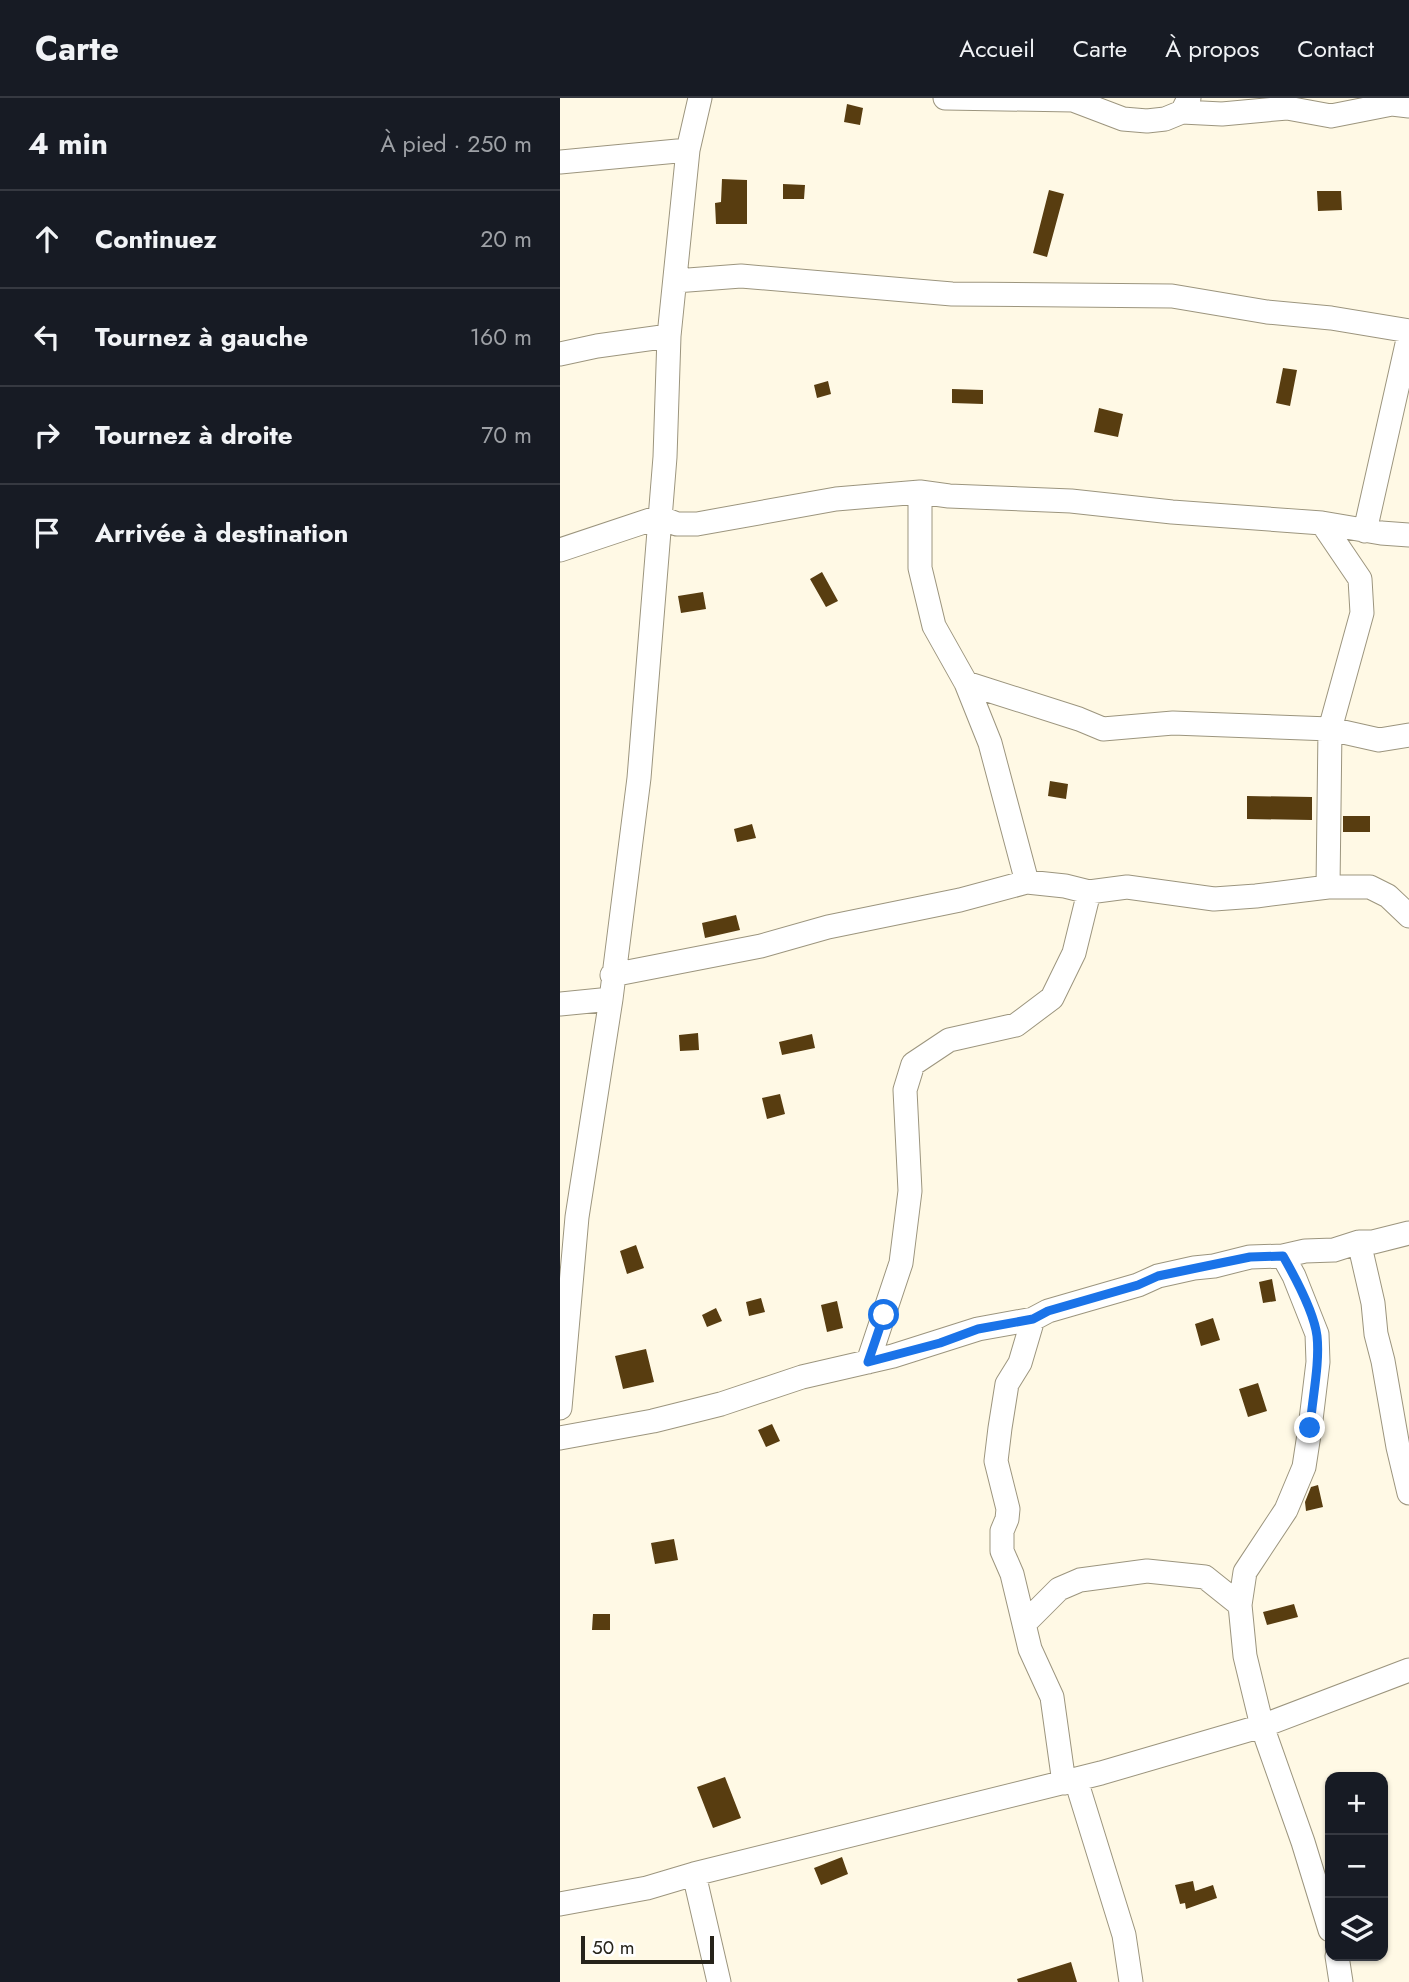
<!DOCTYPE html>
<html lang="fr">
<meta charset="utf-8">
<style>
:root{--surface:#171b24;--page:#242831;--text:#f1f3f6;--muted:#9ea1a6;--line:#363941}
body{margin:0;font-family:Jost,sans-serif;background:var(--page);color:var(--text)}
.controls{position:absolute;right:21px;bottom:21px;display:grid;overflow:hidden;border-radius:14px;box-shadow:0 2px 5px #0004}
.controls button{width:63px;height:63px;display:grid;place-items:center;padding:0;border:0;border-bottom:2px solid var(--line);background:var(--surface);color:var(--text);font:35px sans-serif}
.scale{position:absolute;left:21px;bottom:18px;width:133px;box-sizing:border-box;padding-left:7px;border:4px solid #26231a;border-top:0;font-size:19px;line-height:24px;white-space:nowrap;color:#26231a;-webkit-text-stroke:5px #fff;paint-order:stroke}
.stop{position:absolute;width:21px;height:21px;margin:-16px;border:5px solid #1a73e8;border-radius:50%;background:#fff}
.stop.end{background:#1a73e8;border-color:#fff;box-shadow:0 2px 7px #0008}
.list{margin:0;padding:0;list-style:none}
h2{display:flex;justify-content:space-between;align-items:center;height:91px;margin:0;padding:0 28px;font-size:30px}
h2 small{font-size:23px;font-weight:400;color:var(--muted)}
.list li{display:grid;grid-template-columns:46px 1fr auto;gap:21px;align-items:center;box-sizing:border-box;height:98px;padding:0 28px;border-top:2px solid var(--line)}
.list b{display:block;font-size:26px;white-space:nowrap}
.list em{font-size:23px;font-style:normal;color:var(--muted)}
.icon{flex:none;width:38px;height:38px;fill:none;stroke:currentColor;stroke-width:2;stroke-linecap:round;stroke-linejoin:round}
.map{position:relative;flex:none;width:849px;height:1884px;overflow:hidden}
header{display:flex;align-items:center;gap:42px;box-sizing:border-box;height:98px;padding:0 35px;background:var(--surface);border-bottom:2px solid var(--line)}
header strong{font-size:33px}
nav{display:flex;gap:38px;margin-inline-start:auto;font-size:24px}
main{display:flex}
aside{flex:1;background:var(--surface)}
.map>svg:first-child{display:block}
.building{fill:#583d10}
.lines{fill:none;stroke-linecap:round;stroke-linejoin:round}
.minor-casing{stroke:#9c957e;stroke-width:25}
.minor{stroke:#fff;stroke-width:23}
.route{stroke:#1a73e8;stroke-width:9}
</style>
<header>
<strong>Carte</strong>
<nav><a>Accueil</a><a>Carte</a><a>À propos</a><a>Contact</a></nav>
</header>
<main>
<aside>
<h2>4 min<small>À pied · 250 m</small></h2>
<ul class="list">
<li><svg class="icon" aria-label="ahead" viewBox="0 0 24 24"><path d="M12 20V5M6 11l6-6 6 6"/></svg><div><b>Continuez</b></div><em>20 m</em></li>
<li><svg class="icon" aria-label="left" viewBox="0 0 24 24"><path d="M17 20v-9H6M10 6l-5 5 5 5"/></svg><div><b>Tournez à gauche</b></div><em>160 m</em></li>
<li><svg class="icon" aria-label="right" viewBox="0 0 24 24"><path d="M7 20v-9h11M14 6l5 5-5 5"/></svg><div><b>Tournez à droite</b></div><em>70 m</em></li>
<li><svg class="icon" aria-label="arrive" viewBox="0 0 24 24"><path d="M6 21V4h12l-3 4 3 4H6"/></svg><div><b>Arrivée à destination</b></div></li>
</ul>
</aside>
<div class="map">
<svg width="849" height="1884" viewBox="0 0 849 1884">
<rect width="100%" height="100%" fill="#fff9e5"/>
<!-- building -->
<path class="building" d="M 287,6 L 303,10 L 300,27 L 284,24 Z
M 162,81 L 187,82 L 187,126 L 156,126 L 155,105 L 161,104 Z
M 223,86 L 245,87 L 244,101 L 223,101 Z
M 489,92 L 504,96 L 487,159 L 473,155 Z
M 757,93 L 781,93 L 782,112 L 758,113 Z
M 723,270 L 737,272 L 730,308 L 716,305 Z
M 268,283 L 271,296 L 257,300 L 254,287 Z
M 392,291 L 423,292 L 423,306 L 392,305 Z
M 539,310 L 563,316 L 558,339 L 534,334 Z
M 262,474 L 278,503 L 266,509 L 250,481 Z
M 143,494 L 146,511 L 121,515 L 118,498 Z
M 490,683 L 508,686 L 506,701 L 488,698 Z
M 687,698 L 752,699 L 752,722 L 687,721 Z
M 783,718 L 810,718 L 810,734 L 783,734 Z
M 192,726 L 196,740 L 177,744 L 174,731 Z
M 176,817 L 180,832 L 145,840 L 142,825 Z
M 138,935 L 139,952 L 120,953 L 119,937 Z
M 252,936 L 255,950 L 222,957 L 219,944 Z
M 220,996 L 225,1016 L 207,1021 L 202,1000 Z
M 76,1147 L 84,1170 L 67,1176 L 60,1153 Z
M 712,1181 L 716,1203 L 703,1205 L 699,1184 Z
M 201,1200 L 205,1214 L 189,1218 L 186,1204 Z
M 277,1203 L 283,1230 L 267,1234 L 261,1207 Z
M 156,1210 L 162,1223 L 147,1229 L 142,1217 Z
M 653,1220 L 660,1242 L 641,1248 L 635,1226 Z
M 86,1251 L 94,1284 L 63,1291 L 55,1258 Z
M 698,1285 L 707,1313 L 688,1319 L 679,1291 Z
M 212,1326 L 220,1343 L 206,1349 L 198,1332 Z
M 758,1387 L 763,1409 L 746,1413 L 745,1404 L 751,1389 Z
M 114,1441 L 118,1462 L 95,1466 L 91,1445 Z
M 734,1506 L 738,1519 L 707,1527 L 703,1514 Z
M 33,1516 L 50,1516 L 50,1532 L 32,1532 Z
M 165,1679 L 181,1720 L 153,1730 L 137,1689 Z
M 282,1759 L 288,1776 L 261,1787 L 254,1770 Z
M 633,1783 L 635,1793 L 653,1787 L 657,1800 L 626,1811 L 625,1805 L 620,1806 L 615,1787 Z
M 511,1864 L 517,1884 L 458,1884 L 457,1881 Z"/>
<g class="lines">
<defs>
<path id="minor" d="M 385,0 L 513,2 L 563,21 L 587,23 L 605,21 L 622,14 L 629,0
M 622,14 L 662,16 L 727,10 L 771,18 L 832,6 L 849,8
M 0,64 L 128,52
M 115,183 L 181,178 L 392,196 L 612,198 L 707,214 L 771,220 L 849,233
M 0,256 L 37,248 L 109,238
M 360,394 L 360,470 L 374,528 L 406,585 L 430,645 L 467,784
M 762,425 L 800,481 L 802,515 L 770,631 L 768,789
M 805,433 L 849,237
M 0,452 L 99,419 L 117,426 L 137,426 L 276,401 L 360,394 L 389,398 L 511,403 L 612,414 L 762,425 L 821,435 L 849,437
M 406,585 L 519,621 L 543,631 L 613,625 L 770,631 L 819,642 L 849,637
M 52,877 L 201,848 L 268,829 L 400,802 L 467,784 L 505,788 L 529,794 L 567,789 L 654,801 L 696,798 L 768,789 L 810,789 L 828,798 L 849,818
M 0,906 L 51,901
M 799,1144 L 813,1205 L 816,1236 L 823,1263 L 838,1349 L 849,1395
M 723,1158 L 734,1178 L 757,1236 L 758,1264 L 750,1330 L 744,1369 L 726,1412 L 685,1474 L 680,1507 L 685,1558 L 702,1628 L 743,1744 L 770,1832
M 473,1221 L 460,1265 L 447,1286 L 440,1330 L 436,1363 L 448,1411 L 447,1421 L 442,1433 L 442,1453 L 452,1476 L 470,1551 L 492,1599 L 504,1685
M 308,1264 L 341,1165 L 350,1093 L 345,992 L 353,966 L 389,942 L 456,927 L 492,900 L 514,855 L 529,794
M 0,1310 L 17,1119 L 51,901 L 79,680 L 105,359 L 109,238 L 128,52 L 140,0
M 0,1340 L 93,1323 L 161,1306 L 242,1279 L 333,1258 L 418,1231 L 473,1221 L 488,1213 L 578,1187 L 598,1178 L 634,1170 L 654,1168 L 690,1159 L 723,1158 L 745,1153 L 774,1152 L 799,1144 L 813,1144 L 849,1135
M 465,1525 L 499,1491 L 520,1482 L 587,1473 L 645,1479 L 680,1507
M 516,1682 L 564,1837 L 571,1884
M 134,1776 L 159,1884
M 0,1806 L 87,1790 L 134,1776 L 541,1675 L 702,1628 L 849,1572
M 777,1858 L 781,1884"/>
</defs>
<!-- minor casing -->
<use href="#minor" class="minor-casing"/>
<!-- minor -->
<use href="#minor" class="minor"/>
</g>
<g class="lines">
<!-- route -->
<path class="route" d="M 324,1217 L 308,1264 L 380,1245 L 418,1231 L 473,1221 L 488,1213 L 578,1187 L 598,1178 L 690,1159 L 723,1158 C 735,1179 754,1214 757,1238 C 760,1266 752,1301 750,1330"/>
</g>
</svg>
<div class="controls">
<button>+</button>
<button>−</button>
<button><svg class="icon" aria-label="layers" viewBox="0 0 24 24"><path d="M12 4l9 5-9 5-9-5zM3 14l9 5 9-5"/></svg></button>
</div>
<div class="scale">50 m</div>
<div class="stop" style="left:324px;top:1217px"></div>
<div class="stop end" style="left:750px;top:1330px"></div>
</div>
</main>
